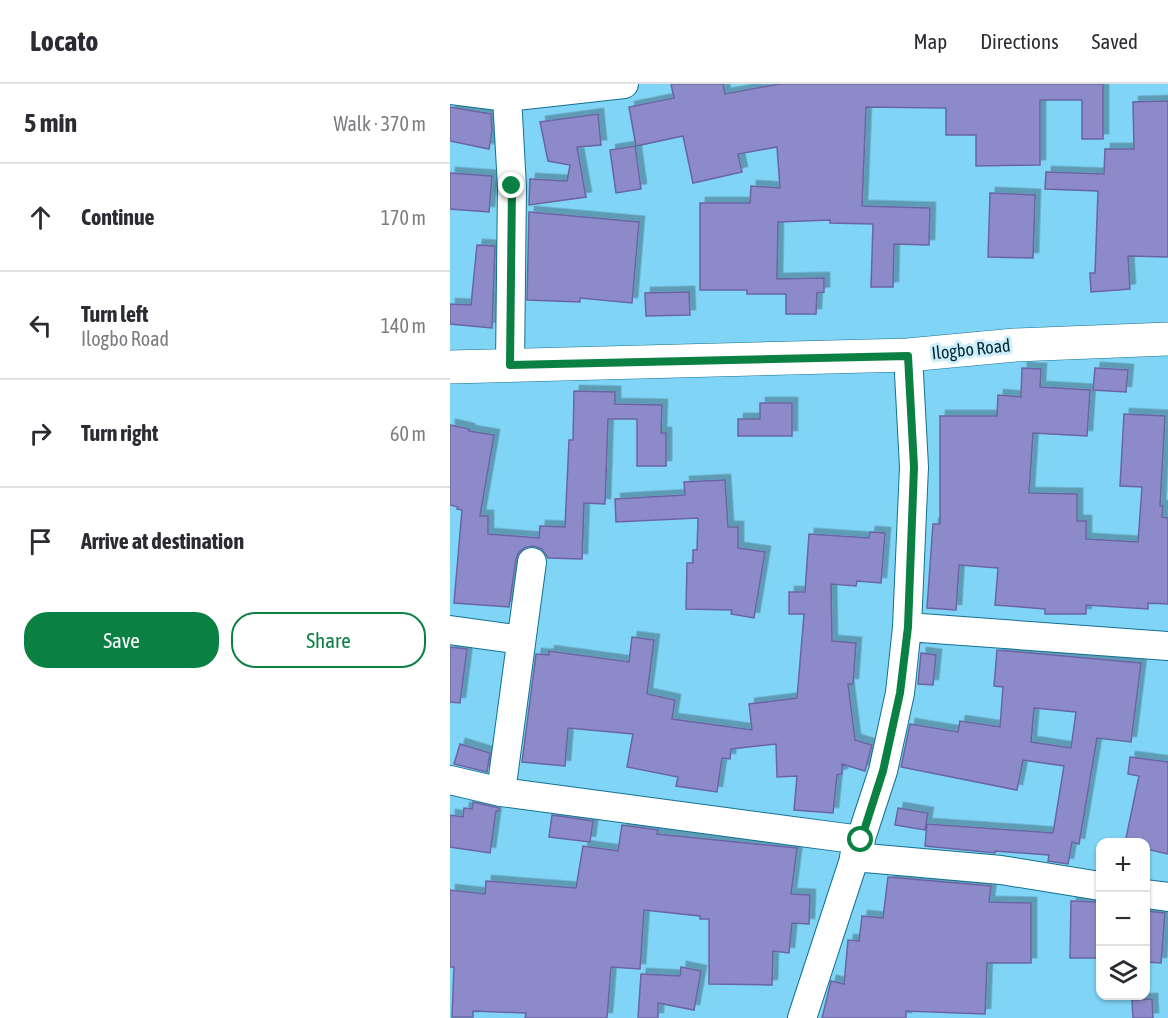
<!DOCTYPE html>
<meta charset="utf-8">
<style>
:root{--surface:#fff;--page:#f2f2f3;--text:#2b2b33;--muted:#7c7c81;--line:#e1e1e2;--accent:#0b8043}
body{margin:0;font-family:"Asap Condensed",sans-serif;background:var(--page);color:var(--text)}
.controls{position:absolute;right:18px;bottom:18px;display:grid;overflow:hidden;border-radius:12px;box-shadow:0 2px 4px #0004}
.controls button{width:54px;height:54px;display:grid;place-items:center;padding:0;border:0;border-bottom:2px solid var(--line);background:var(--surface);color:var(--text);font:30px sans-serif}
.stop{position:absolute;width:18px;height:18px;margin:-14px;border:4px solid #0b8043;border-radius:50%;background:#fff}
.stop.end{background:#0b8043;border-color:#fff;box-shadow:0 2px 6px #0008}
.list{margin:0;padding:0;list-style:none}
h2{display:flex;justify-content:space-between;align-items:center;height:78px;margin:0;padding:0 24px;font-size:26px}
h2 small{font-size:20px;font-weight:400;color:var(--muted)}
.list li{display:grid;grid-template-columns:39px 1fr auto;gap:18px;align-items:center;box-sizing:border-box;height:108px;padding:0 24px;border-top:2px solid var(--line)}
.list b{display:block;font-size:22px;white-space:nowrap}
.list p{margin:0;font-size:20px;white-space:nowrap;color:var(--muted)}
.list em{font-size:20px;font-style:normal;color:var(--muted)}
.actions{display:flex;gap:12px;padding:18px 24px}
.actions a{flex:1;padding:14px 0;border:2px solid var(--accent);border-radius:24px;text-align:center;font-size:21px;color:var(--accent)}
.actions .main{background:var(--accent);color:#fff}
.icon{flex:none;width:33px;height:33px;fill:none;stroke:currentColor;stroke-width:2;stroke-linecap:round;stroke-linejoin:round}
.map{position:relative;flex:none;width:718px;height:934px;overflow:hidden}
header{display:flex;align-items:center;gap:36px;box-sizing:border-box;height:84px;padding:0 30px;background:var(--surface);border-bottom:2px solid var(--line)}
header strong{font-size:28px}
nav{display:flex;gap:33px;margin-inline-start:auto;font-size:21px}
main{display:flex}
aside{flex:1;background:var(--surface)}
.map>svg:first-child{display:block}
.building{fill:#8d8aca;stroke:#6a65a2;stroke-width:1.5;fill-rule:evenodd;filter:url(#shadow)}
.lines{fill:none;stroke-linecap:round;stroke-linejoin:round}
.minor-casing{stroke:#117291;stroke-width:30}
.major-casing{stroke:#117291;stroke-width:34}
.minor{stroke:#fff;stroke-width:28}
.major{stroke:#fff;stroke-width:33}
.route{stroke:#0b8043;stroke-width:8}
.labels{text-anchor:middle;dominant-baseline:central;stroke-width:6;stroke-linejoin:round;paint-order:stroke}
.street-label{font-size:18px;fill:#032936;stroke:#ceedfb}
</style>
<header>
<strong>Locato</strong>
<nav><a>Map</a><a>Directions</a><a>Saved</a></nav>
</header>
<main>
<aside>
<h2>5 min<small>Walk · 370 m</small></h2>
<ul class="list">
<li><svg class="icon" aria-label="ahead" viewBox="0 0 24 24"><path d="M12 20V5M6 11l6-6 6 6"/></svg><div><b>Continue</b></div><em>170 m</em></li>
<li><svg class="icon" aria-label="left" viewBox="0 0 24 24"><path d="M17 20v-9H6M10 6l-5 5 5 5"/></svg><div><b>Turn left</b><p>Ilogbo Road</p></div><em>140 m</em></li>
<li><svg class="icon" aria-label="right" viewBox="0 0 24 24"><path d="M7 20v-9h11M14 6l5 5-5 5"/></svg><div><b>Turn right</b></div><em>60 m</em></li>
<li><svg class="icon" aria-label="arrive" viewBox="0 0 24 24"><path d="M6 21V4h12l-3 4 3 4H6"/></svg><div><b>Arrive at destination</b></div></li>
</ul>
<div class="actions"><a class="main">Save</a><a>Share</a></div>
</aside>
<div class="map">
<svg width="718" height="934" viewBox="0 0 718 934">
<defs>
<filter id="shadow"><feDropShadow dx="5.5" dy="-5.5" stdDeviation="0" flood-color="#0004"/></filter>
</defs>
<rect width="100%" height="100%" fill="#80d4f6"/>
<!-- building -->
<path class="building" d="M 221,0 L 273,0 L 275,10 L 329,0 L 653,0 L 653,55 L 632,55 L 632,16 L 590,16 L 590,81 L 526,82 L 526,51 L 496,51 L 496,24 L 416,23 L 412,122 L 480,124 L 479,161 L 444,160 L 443,203 L 421,203 L 423,140 L 380,139 L 380,136 L 328,138 L 327,195 L 374,194 L 374,208 L 367,209 L 366,230 L 336,230 L 336,210 L 297,210 L 297,206 L 250,206 L 250,119 L 300,119 L 301,102 L 330,104 L 327,63 L 288,70 L 292,88 L 243,99 L 233,52 L 186,62 L 179,23 L 224,14 Z
M 718,17 L 718,173 L 678,172 L 680,205 L 641,208 L 640,189 L 645,189 L 648,107 L 595,105 L 596,88 L 654,90 L 655,65 L 684,65 L 683,18 Z
M 0,23 L 41,30 L 42,47 L 39,65 L 0,57 Z
M 148,30 L 151,61 L 127,63 L 136,113 L 79,121 L 80,95 L 117,97 L 120,81 L 98,77 L 90,38 Z
M 185,62 L 191,105 L 166,109 L 160,66 Z
M 0,89 L 42,92 L 39,128 L 0,125 Z
M 540,109 L 585,111 L 583,174 L 538,173 Z
M 79,128 L 189,138 L 182,219 L 130,214 L 130,218 L 77,216 Z
M 27,161 L 45,162 L 42,244 L 0,240 L 0,220 L 21,221 Z
M 239,208 L 240,231 L 196,232 L 195,209 Z
M 572,284 L 591,285 L 590,303 L 640,306 L 637,352 L 583,349 L 579,409 L 627,410 L 627,437 L 636,437 L 636,455 L 688,458 L 692,403 L 670,402 L 674,330 L 715,332 L 710,422 L 713,422 L 712,433 L 718,434 L 718,520 L 698,519 L 698,525 L 636,521 L 636,530 L 595,530 L 595,525 L 545,521 L 548,484 L 509,481 L 506,526 L 477,524 L 483,440 L 490,440 L 490,332 L 547,332 L 548,311 L 571,313 Z
M 645,284 L 678,286 L 676,308 L 643,306 Z
M 124,307 L 165,308 L 165,320 L 212,321 L 211,349 L 216,349 L 216,382 L 187,382 L 187,335 L 158,335 L 155,420 L 134,419 L 132,475 L 98,474 L 92,465 L 84,462 L 76,463 L 69,468 L 66,475 L 59,523 L 4,519 L 12,426 L 7,425 L 8,423 L 0,421 L 0,341 L 19,345 L 19,347 L 44,351 L 30,432 L 38,432 L 38,450 L 89,454 L 90,442 L 115,443 L 119,356 L 123,356 Z
M 310,319 L 342,319 L 342,352 L 288,352 L 288,335 L 310,335 Z
M 275,396 L 278,443 L 288,443 L 288,464 L 315,468 L 304,534 L 281,530 L 282,526 L 236,525 L 237,479 L 243,479 L 243,466 L 247,466 L 248,434 L 166,438 L 165,415 L 235,411 L 234,398 Z
M 420,448 L 435,449 L 431,499 L 407,497 L 406,502 L 381,500 L 382,557 L 406,559 L 403,600 L 398,600 L 405,656 L 422,661 L 415,687 L 392,680 L 392,690 L 387,691 L 383,729 L 344,726 L 347,692 L 327,693 L 326,660 L 281,665 L 280,675 L 272,674 L 267,708 L 226,702 L 228,693 L 177,683 L 183,650 L 118,644 L 115,682 L 72,678 L 86,570 L 99,571 L 99,567 L 179,578 L 182,553 L 204,556 L 197,610 L 225,616 L 222,635 L 302,646 L 299,620 L 347,614 L 354,530 L 339,530 L 339,508 L 355,508 L 359,450 L 419,454 Z
M 0,563 L 17,565 L 10,619 L 0,618 Z
M 547,566 L 691,579 L 681,658 L 647,654 L 629,760 L 622,758 L 618,780 L 598,777 L 599,771 L 545,767 L 545,769 L 475,762 L 477,740 L 603,749 L 614,682 L 573,676 L 567,706 L 451,683 L 460,640 L 508,648 L 510,637 L 550,643 L 553,603 L 544,602 ZM 584,624 L 626,628 L 621,664 L 581,658 Z
M 471,569 L 486,571 L 483,601 L 468,600 Z
M 10,660 L 40,669 L 37,688 L 4,680 Z
M 680,673 L 718,678 L 718,770 L 696,765 L 696,759 L 675,759 L 689,692 L 678,690 Z
M 23,718 L 49,724 L 49,727 L 46,727 L 40,769 L 0,763 L 0,731 L 13,733 L 14,724 L 22,725 Z
M 448,724 L 478,729 L 475,746 L 445,741 Z
M 102,731 L 143,737 L 140,758 L 99,753 Z
M 172,741 L 208,746 L 207,750 L 347,764 L 341,810 L 360,811 L 359,840 L 342,839 L 339,869 L 323,867 L 322,901 L 259,900 L 259,835 L 250,835 L 250,832 L 194,826 L 190,885 L 161,883 L 157,934 L 75,934 L 76,929 L 23,927 L 23,933 L 2,933 L 4,883 L 0,883 L 0,806 L 35,810 L 36,797 L 126,804 L 133,762 L 168,767 Z
M 438,793 L 541,802 L 539,818 L 581,819 L 581,879 L 537,879 L 535,930 L 456,927 L 456,934 L 372,934 L 381,897 L 394,900 L 398,856 L 409,857 L 412,832 L 433,834 Z
M 621,817 L 648,818 L 648,874 L 620,874 Z
M 696,827 L 715,829 L 711,879 L 696,878 Z
M 231,883 L 251,887 L 244,926 L 208,919 L 208,934 L 188,934 L 191,890 L 230,892 Z
M 702,915 L 703,934 L 683,934 L 682,916 Z"/>
<g class="lines">
<defs>
<path id="minor" d="M 0,6 L 57,13 L 174,0
M 57,13 L 62,103 L 60,281
M 457,543 L 718,562
M 0,546 L 71,556
M 0,696 L 51,708 L 411,756
M 51,708 L 82,478
M 404,773 L 551,786 L 650,802
M 696,810 L 718,813
M 352,934 L 433,687 L 450,609 L 457,543 L 464,383 L 458,271"/>
<path id="major" d="M 0,283 L 458,271 L 565,261 L 718,255"/>
</defs>
<!-- minor casing -->
<use href="#minor" class="minor-casing"/>
<!-- major casing -->
<use href="#major" class="major-casing"/>
<!-- minor -->
<use href="#minor" class="minor"/>
<!-- major -->
<use href="#major" class="major"/>
</g>
<g class="lines">
<!-- route -->
<path class="route" d="M 62,102 L 60,281 L 458,272 L 464,383 L 458,543 L 450,609 L 433,687 L 411,756"/>
</g>
<g class="labels">
<!-- street labels -->
<g class="street-label">
<text transform="translate(521 265) rotate(-6)">Ilogbo Road</text>
</g>
</g>
</svg>
<div class="controls">
<button>+</button>
<button>−</button>
<button><svg class="icon" aria-label="layers" viewBox="0 0 24 24"><path d="M12 4l9 5-9 5-9-5zM3 14l9 5 9-5"/></svg></button>
</div>
<div class="stop" style="left:411px;top:756px"></div>
<div class="stop end" style="left:62px;top:102px"></div>
</div>
</main>
